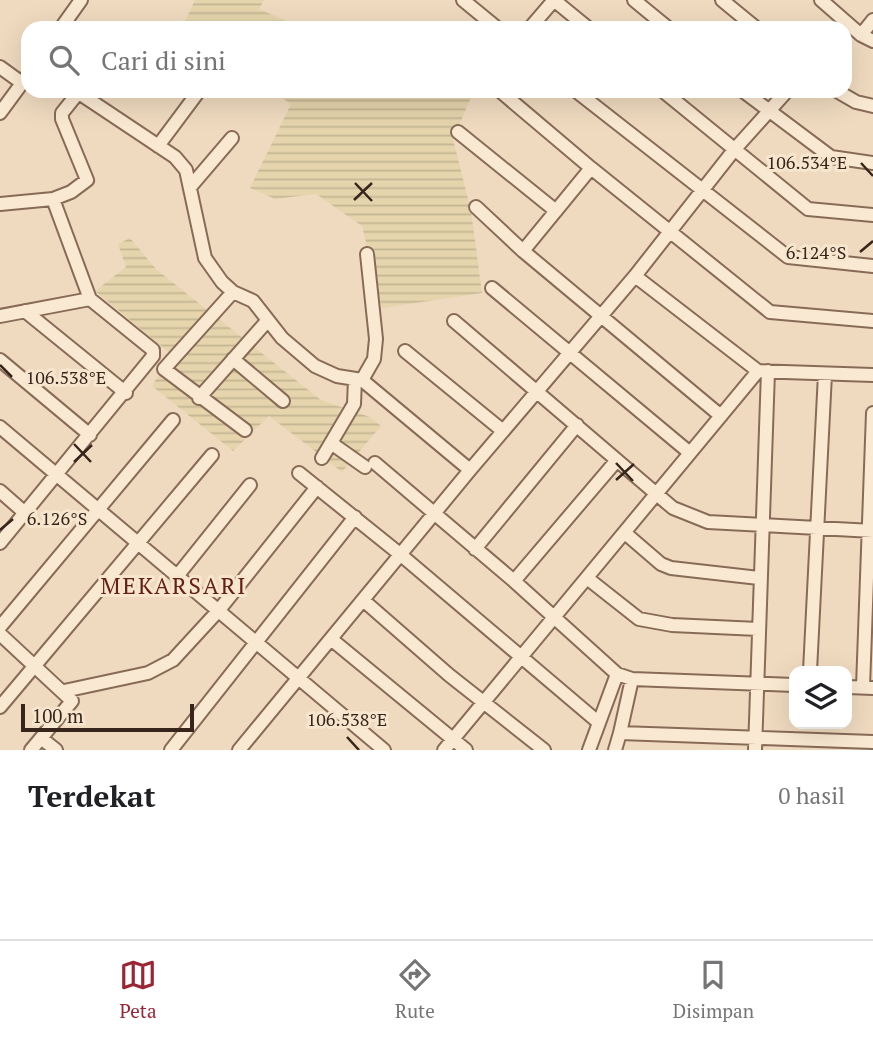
<!DOCTYPE html>
<html lang="id">
<meta charset="utf-8">
<style>
:root{--surface:#fff;--page:#f2f2f2;--text:#202124;--muted:#757577;--line:#e0e0e0;--accent:#992535}
body{margin:0;font-family:"PT Serif",serif;background:var(--page);color:var(--text)}
.controls{position:absolute;right:21px;bottom:21px;display:grid;overflow:hidden;border-radius:14px;box-shadow:0 7px 28px #0002}
.controls button{width:63px;height:63px;display:grid;place-items:center;padding:0;border:0;border-bottom:2px solid var(--line);background:var(--surface);color:var(--text);font:35px sans-serif}
.scale{position:absolute;left:21px;bottom:18px;width:173px;box-sizing:border-box;padding-left:7px;border:4px solid #37251c;border-top:0;font-size:19px;line-height:24px;white-space:nowrap;color:#37251c;-webkit-text-stroke:5px #f6e6ce;paint-order:stroke}
.list{margin:0;padding:0;list-style:none}
h2{display:flex;justify-content:space-between;align-items:center;height:91px;margin:0;padding:0 28px;font-size:30px}
h2 small{font-size:23px;font-weight:400;color:var(--muted)}
.icon{flex:none;width:38px;height:38px;fill:none;stroke:currentColor;stroke-width:2;stroke-linecap:round;stroke-linejoin:round}
.map{position:relative;flex:none;width:873px;height:750px;overflow:hidden}
.search{position:absolute;background:var(--surface);box-shadow:0 7px 28px #0002;left:21px;right:21px;top:21px;height:77px;display:flex;align-items:center;gap:18px;box-sizing:border-box;padding:0 24px;border-radius:21px;color:var(--muted);font-size:26px}
.sheet{height:189px;background:var(--surface)}
nav{display:flex;justify-content:space-around;align-items:center;box-sizing:border-box;height:98px;border-top:2px solid var(--line);background:var(--surface);font-size:19px;color:var(--muted)}
nav a{display:grid;justify-items:center;gap:4px}
nav .on{color:var(--accent)}
.map>svg:first-child{display:block}
.farmland{fill:url(#farmland-rules)}
.lines{fill:none;stroke-linecap:round;stroke-linejoin:round}
.street-casing{stroke:#886b57;stroke-width:16}
.street{stroke:#fae9d2;stroke-width:12}
.ticks{fill:none;stroke:#37251c;stroke-width:2.5}
.labels{text-anchor:middle;dominant-baseline:central;stroke-width:6;stroke-linejoin:round;paint-order:stroke}
.quarter-label{font-size:23px;letter-spacing:2px;fill:#65201a;stroke:#f6e6ce}
.ticks-label{font-size:18px;text-anchor:middle;fill:#37251c;stroke:#f6e6ce;stroke-width:6;stroke-linejoin:round;paint-order:stroke}
</style>
<div class="map">
<svg width="873" height="750" viewBox="0 0 873 750">
<defs>
<pattern id="farmland-rules" width="6" height="5" patternUnits="userSpaceOnUse" patternTransform="scale(1.75)"><rect width="6" height="5" fill="#e5d4ac"/><path d="M0 2.5h6" fill="none" stroke="#c5b693"/></pattern>
</defs>
<rect width="100%" height="100%" fill="#efdabf"/>
<!-- farmland -->
<path class="farmland" d="M 195,0 L 264,0 L 259,9 L 302,28 L 182,28 Z
M 271,91 L 477,91 L 472,95 L 453,139 L 471,211 L 482,293 L 382,308 L 362,226 L 316,194 L 275,199 L 250,188 L 291,104 Z
M 130,238 L 157,270 L 321,400 L 370,417 L 381,426 L 342,472 L 269,416 L 233,451 L 152,386 L 171,354 L 95,291 L 126,267 L 118,244 Z"/>
<g class="lines">
<defs>
<path id="street" d="M 463,0 L 497,28
M 554,0 L 588,28
M 634,0 L 668,28
M 722,0 L 756,28
M 821,0 L 861,35 L 873,41
M 61,28 L 81,0
M 530,28 L 554,0
M 861,35 L 873,20
M 0,67 L 22,83
M 76,91 L 175,157 L 186,170 L 205,258 L 222,282 L 233,292 L 253,301 L 282,338 L 315,366 L 337,376 L 362,380 L 470,470
M 500,91 L 591,168 L 523,251 L 721,416
M 576,91 L 788,257 L 873,266
M 663,91 L 808,209 L 873,215
M 743,91 L 831,157 L 873,163
M 837,91 L 856,102 L 873,106
M 0,113 L 28,75
M 458,132 L 556,211
M 158,146 L 199,91
M 591,168 L 770,312 L 873,321
M 191,186 L 232,138
M 53,199 L 71,192 L 87,180 L 62,119 L 62,113 L 78,93
M 0,204 L 53,199 L 90,299 L 153,350 L 153,356 L 0,543
M 476,207 L 523,251
M 635,276 L 758,371
M 492,288 L 690,453
M 233,292 L 164,369 L 245,430
M 25,311 L 126,393
M 0,316 L 90,299
M 454,321 L 673,508 L 708,522 L 873,531
M 405,351 L 503,431
M 233,359 L 283,401
M 0,360 L 90,435
M 362,380 L 374,359 L 376,339 L 367,254
M 199,398 L 268,320
M 0,427 L 384,750
M 331,443 L 365,467
M 322,458 L 354,404 L 355,379
M 375,463 L 514,581 L 617,460
M 299,473 L 401,555 L 598,722
M 0,491 L 25,513
M 625,533 L 661,564 L 671,568 L 759,578
M 475,549 L 577,425
M 178,575 L 250,485
M 587,578 L 639,619 L 672,625 L 758,629
M 514,581 L 617,674
M 363,600 L 449,675 L 544,750
M 0,627 L 173,420
M 0,634 L 72,701 L 31,750
M 331,639 L 466,750
M 810,671 L 825,374
M 632,679 L 620,733 L 873,742
M 847,687 L 873,688
M 863,687 L 873,413
M 64,691 L 148,673 L 173,660 L 219,610 L 317,487
M 0,707 L 212,455
M 41,738 L 56,750
M 171,750 L 355,517
M 239,750 L 470,470 L 635,276 L 734,150 L 787,91
M 444,750 L 758,371 L 873,375
M 589,750 L 617,674 L 632,679 L 794,685
M 615,750 L 620,733
M 755,750 L 768,371"/>
</defs>
<!-- street casing -->
<use href="#street" class="street-casing"/>
<!-- street -->
<use href="#street" class="street"/>
</g>
<!-- ticks -->
<path class="ticks" d="M 861,163 L 873,176M 355,183 L 372,201M 354,200 L 372,183M 860,252 L 873,241M 0,365 L 12,377M 74,444 L 91,462M 74,462 L 92,445M 616,463 L 633,481M 616,480 L 634,464M 0,530 L 13,519M 347,737 L 359,750"/>
<g class="labels">
<!-- quarter labels -->
<g class="quarter-label">
<text x="174" y="585">MEKARSARI</text>
</g>
</g>
<g class="ticks-label">
<text x="807" y="169">106.534°E</text>
<text x="816" y="259">6.124°S</text>
<text x="66" y="384">106.538°E</text>
<text x="57" y="525">6.126°S</text>
<text x="347" y="726">106.538°E</text>
</g>
</svg>
<div class="controls">
<button><svg class="icon" aria-label="layers" viewBox="0 0 24 24"><path d="M12 4l9 5-9 5-9-5zM3 14l9 5 9-5"/></svg></button>
</div>
<div class="scale">100 m</div>
<div class="search"><svg class="icon" aria-label="search" viewBox="0 0 24 24"><circle cx="10" cy="10" r="6"/><path d="M15 15l6 6"/></svg>Cari di sini</div>
</div>
<section class="sheet">
<h2>Terdekat<small>0 hasil</small></h2>
<ul class="list">
</ul>
</section>
<nav>
<a class="on"><svg class="icon" aria-label="map" viewBox="0 0 24 24"><path d="M3 6l6-2 6 2 6-2v14l-6 2-6-2-6 2zM9 4v14M15 6v14"/></svg>Peta</a>
<a><svg class="icon" aria-label="directions" viewBox="0 0 24 24"><path d="M12 3l9 9-9 9-9-9zM9 14v-3h6M13 9l2 2-2 2"/></svg>Rute</a>
<a><svg class="icon" aria-label="saved" viewBox="0 0 24 24"><path d="M7 4h10v16l-5-4-5 4z"/></svg>Disimpan</a>
</nav>
